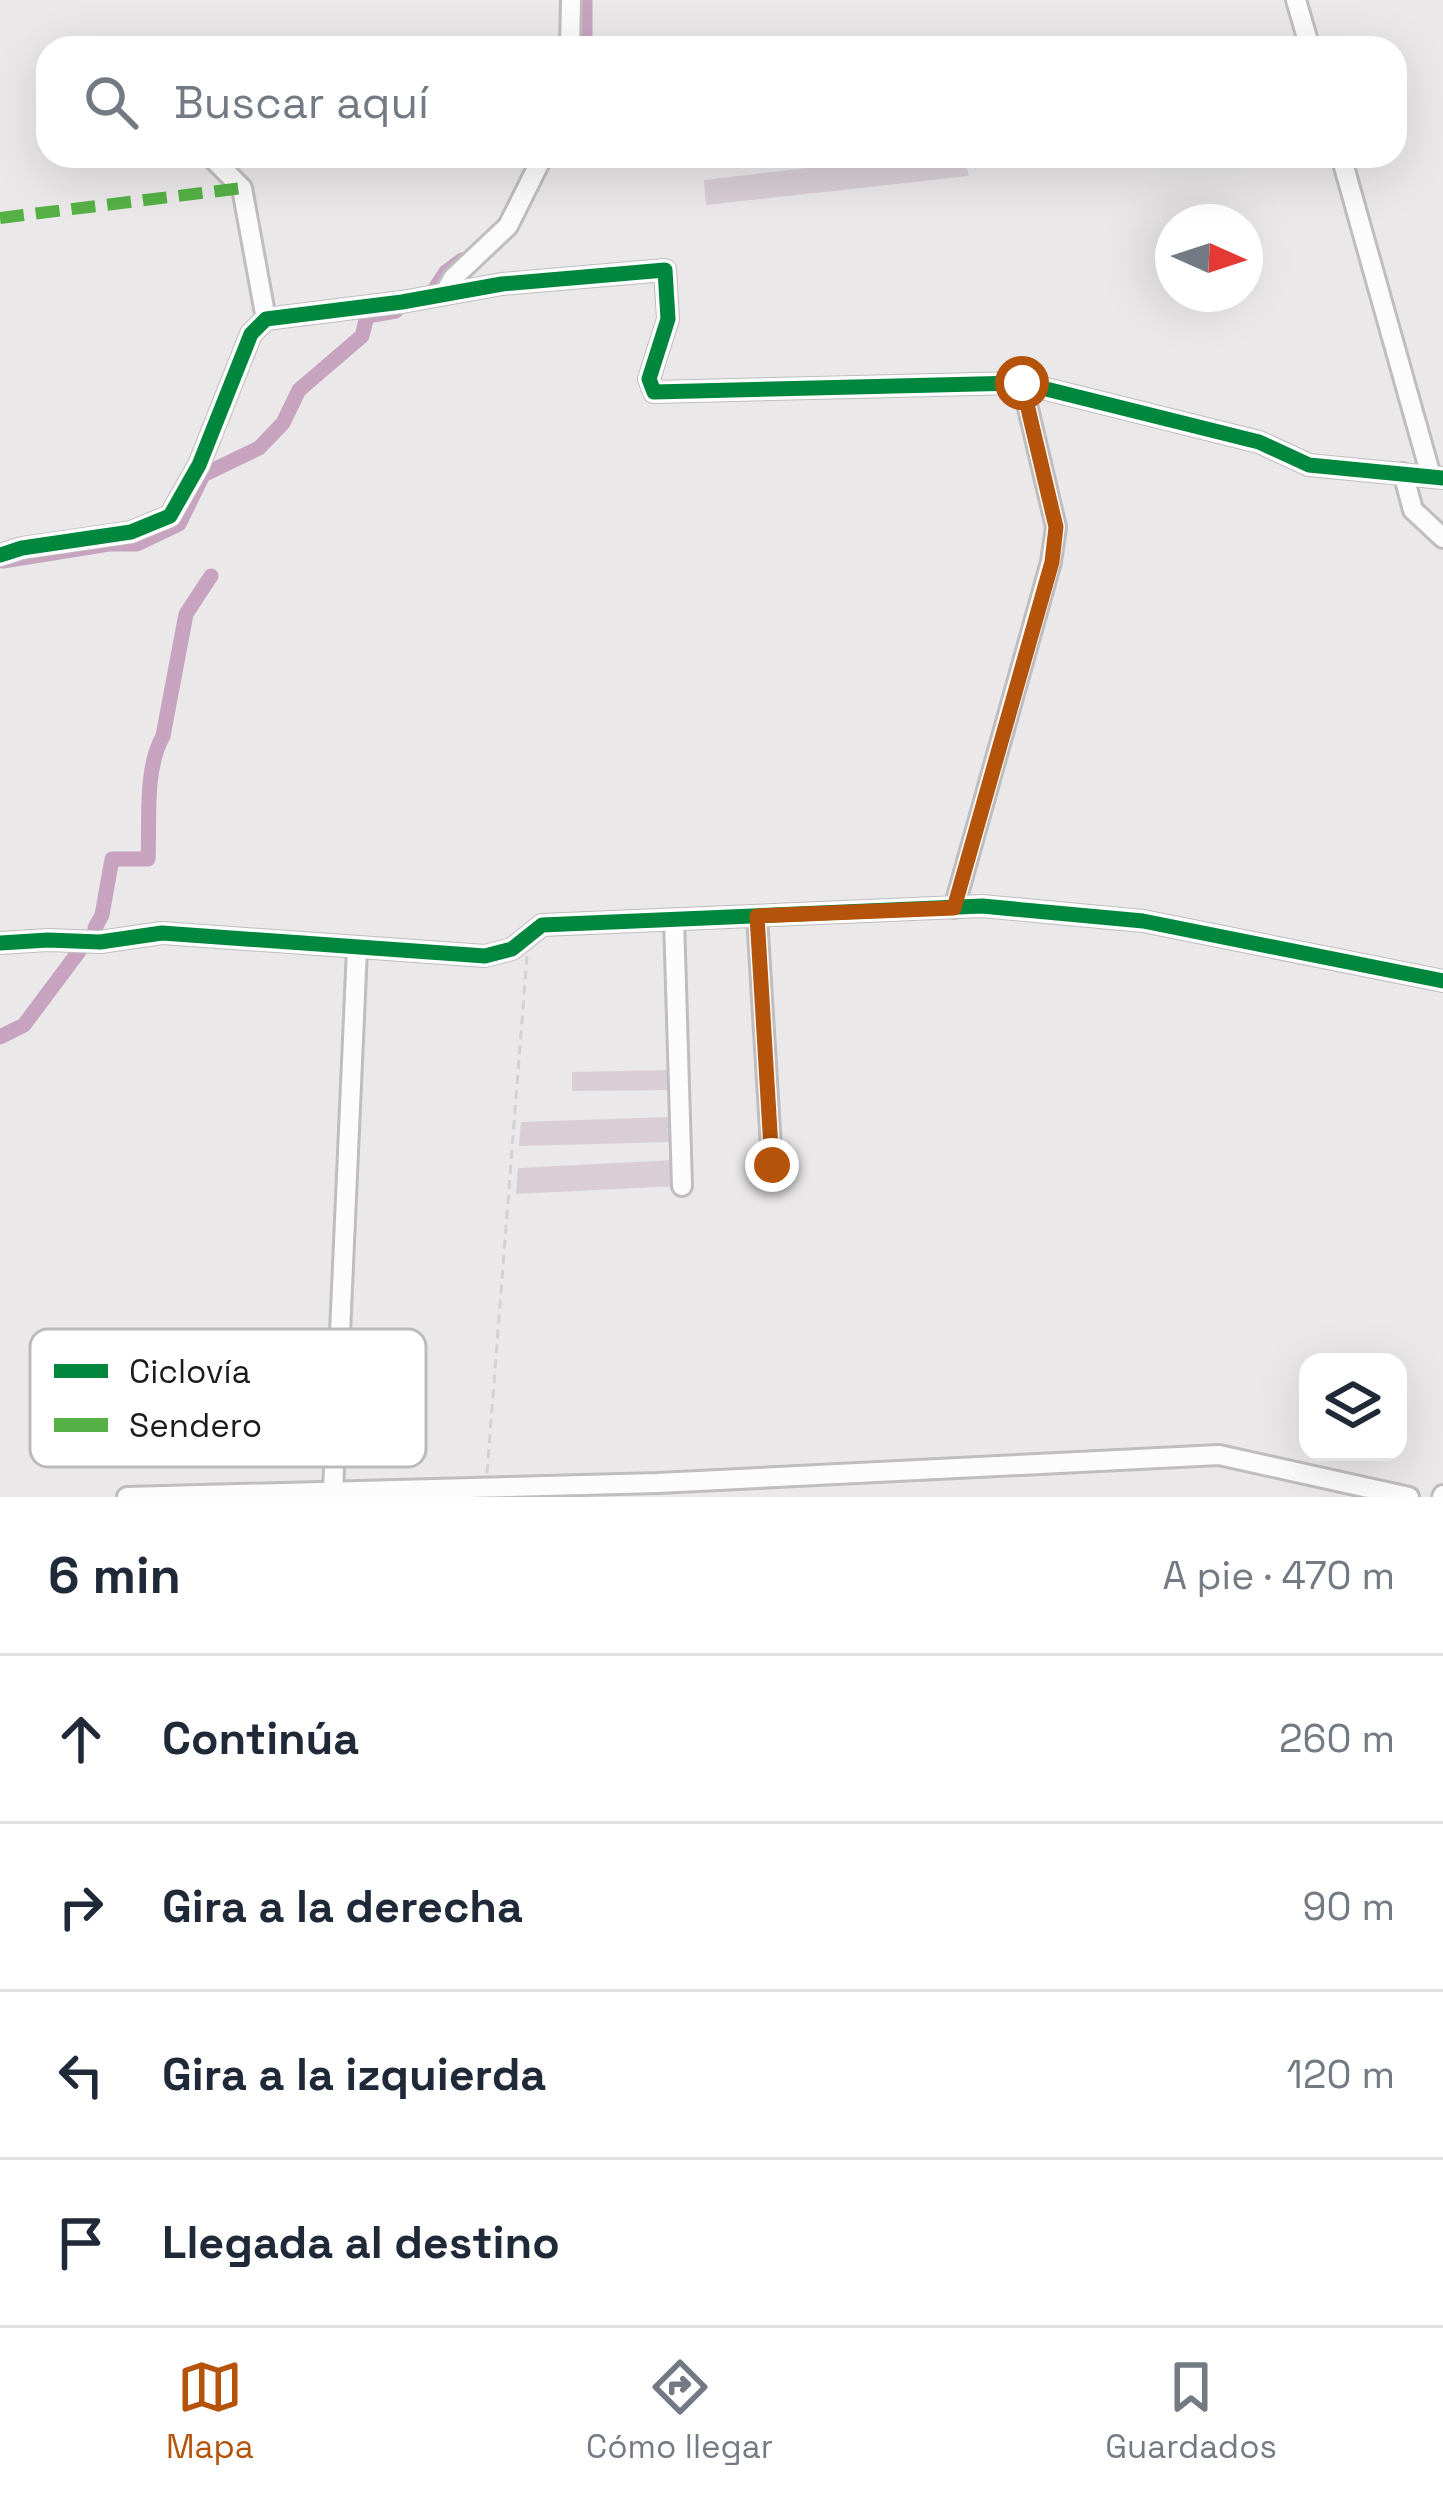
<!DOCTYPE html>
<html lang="es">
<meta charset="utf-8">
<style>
:root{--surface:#fff;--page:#f2f2f3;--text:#1f2937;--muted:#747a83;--line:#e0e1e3;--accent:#b45309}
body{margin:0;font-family:"Space Grotesk",sans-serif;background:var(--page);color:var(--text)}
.controls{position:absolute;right:36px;bottom:36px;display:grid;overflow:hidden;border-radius:24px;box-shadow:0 12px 48px #0002}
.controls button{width:108px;height:108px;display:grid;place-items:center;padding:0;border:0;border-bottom:3px solid var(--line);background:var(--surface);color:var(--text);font:60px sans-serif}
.compass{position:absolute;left:1155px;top:204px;width:108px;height:108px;border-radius:50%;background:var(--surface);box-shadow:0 12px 48px #0002;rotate:93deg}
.stop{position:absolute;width:36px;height:36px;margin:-27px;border:9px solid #b45309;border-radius:50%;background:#fff}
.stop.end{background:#b45309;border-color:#fff;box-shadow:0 3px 12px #0008}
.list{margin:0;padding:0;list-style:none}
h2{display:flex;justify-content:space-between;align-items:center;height:156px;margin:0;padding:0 48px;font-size:51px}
h2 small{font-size:39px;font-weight:400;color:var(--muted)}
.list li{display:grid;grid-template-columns:78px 1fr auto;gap:36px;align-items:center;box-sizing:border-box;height:168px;padding:0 48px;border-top:3px solid var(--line)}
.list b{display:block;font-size:45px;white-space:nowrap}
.list em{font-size:39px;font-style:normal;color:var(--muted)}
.icon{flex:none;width:66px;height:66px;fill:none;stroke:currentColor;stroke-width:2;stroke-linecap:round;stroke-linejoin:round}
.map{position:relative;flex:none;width:1443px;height:1497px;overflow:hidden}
.search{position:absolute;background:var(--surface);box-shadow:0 12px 48px #0002;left:36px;right:36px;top:36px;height:132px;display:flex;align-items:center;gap:30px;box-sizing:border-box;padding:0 42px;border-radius:36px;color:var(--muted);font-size:45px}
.sheet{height:828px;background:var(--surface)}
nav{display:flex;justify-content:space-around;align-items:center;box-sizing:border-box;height:168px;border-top:3px solid var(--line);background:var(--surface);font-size:33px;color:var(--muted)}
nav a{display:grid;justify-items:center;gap:6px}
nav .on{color:var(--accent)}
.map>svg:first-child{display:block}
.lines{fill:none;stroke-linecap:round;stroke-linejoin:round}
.canal{stroke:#c8a3c0;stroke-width:15}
.building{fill:#d9ced6}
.minor-casing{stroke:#bfbdbe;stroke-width:24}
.path{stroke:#d3d2d3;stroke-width:3;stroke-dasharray:9 6;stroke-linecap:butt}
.minor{stroke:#fcfcfc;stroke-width:18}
.quiet{stroke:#55b145;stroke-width:12;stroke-dasharray:24 12;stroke-linecap:butt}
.cycleway-casing{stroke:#fff;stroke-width:22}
.cycleway{stroke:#00873e;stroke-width:15}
.route{stroke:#b45309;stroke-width:15}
.key{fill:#fff;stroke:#bbb;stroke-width:3}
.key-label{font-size:33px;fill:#1c1b1c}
</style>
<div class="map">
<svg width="1443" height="1497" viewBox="0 0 1443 1497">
<rect width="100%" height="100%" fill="#eae8e9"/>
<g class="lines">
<!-- canal -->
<path class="canal" d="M 585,0 L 585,48
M 436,287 L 446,272 L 462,260
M 3,561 L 109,544 L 137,544 L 179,524 L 203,475 L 259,448 L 283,423 L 299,390 L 362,336 L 367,316 L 396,311
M 95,928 L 102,915 L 112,859 L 148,859 C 150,821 144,770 163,736 L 186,614 L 211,576
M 0,1037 L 24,1025 L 80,950"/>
</g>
<!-- building -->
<path class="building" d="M 911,156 L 964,156 L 969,176 L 706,205 L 704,180 Z
M 673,1070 L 673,1090 L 572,1091 L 572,1072 Z
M 671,1117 L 671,1142 L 519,1146 L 521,1122 Z
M 676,1160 L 677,1186 L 516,1194 L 518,1168 Z"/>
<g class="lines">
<defs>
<path id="minor" d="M 1296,0 L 1310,48
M 570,48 L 571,0
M 210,156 L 242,188 L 266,319
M 1341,156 L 1431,476
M 444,294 L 453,278 L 508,226 L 543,156
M 1403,473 L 1413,510 L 1443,538
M 0,555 L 22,548 L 131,532 L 170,516 L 199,465 L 251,334 L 266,319 L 402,302 L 502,284 L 665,270 L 668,319 L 649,379 L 654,392 L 1022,383 L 1259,442 L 1309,465 L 1443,478
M 954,908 L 1051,562 L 1056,527 L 1022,383
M 757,916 L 772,1164
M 674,919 L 682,1186
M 0,943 L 48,940 L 100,942 L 162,933 L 485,956 L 512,949 L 542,925 L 982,906 L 1143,921 L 1443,981
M 333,1491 L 357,949
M 127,1497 L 658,1483 L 1219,1455 L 1409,1497
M 1442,1497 L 1443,1495"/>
</defs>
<!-- minor casing -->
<use href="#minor" class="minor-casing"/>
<!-- path -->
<path class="path" d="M 487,1473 L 527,956"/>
<!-- minor -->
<use href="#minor" class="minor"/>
<!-- quiet -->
<path class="quiet" d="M 0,218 L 242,188"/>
<defs>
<path id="cycleway" d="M 0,555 L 22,548 L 131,532 L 170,516 L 199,465 L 251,334 L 266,319 L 402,302 L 502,284 L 665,270 L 668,319 L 649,379 L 654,392 L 1022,383 L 1259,442 L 1309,465 L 1443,478
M 0,943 L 48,940 L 100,942 L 162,933 L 485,956 L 512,949 L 542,925 L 982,906 L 1143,921 L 1443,981"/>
</defs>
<!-- cycleway casing -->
<use href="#cycleway" class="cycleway-casing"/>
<!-- cycleway -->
<use href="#cycleway" class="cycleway"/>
</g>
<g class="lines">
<!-- route -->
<path class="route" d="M 772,1165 L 757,916 L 954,908 L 1052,562 L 1056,527 L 1022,383"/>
</g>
<!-- legend -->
<rect x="30" y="1329" width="396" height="138" rx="18" class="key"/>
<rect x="54" y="1364" width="54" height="14" fill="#00873e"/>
<rect x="54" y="1418" width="54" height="14" fill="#55b145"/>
<g class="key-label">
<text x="129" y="1383">Ciclovía</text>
<text x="129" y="1437">Sendero</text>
</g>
</svg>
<div class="controls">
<button><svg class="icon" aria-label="layers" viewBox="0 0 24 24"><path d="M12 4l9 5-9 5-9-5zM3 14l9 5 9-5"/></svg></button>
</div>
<svg class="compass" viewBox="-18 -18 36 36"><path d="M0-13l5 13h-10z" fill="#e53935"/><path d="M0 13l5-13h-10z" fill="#747a83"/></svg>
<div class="stop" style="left:1022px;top:383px"></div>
<div class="stop end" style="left:772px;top:1165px"></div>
<div class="search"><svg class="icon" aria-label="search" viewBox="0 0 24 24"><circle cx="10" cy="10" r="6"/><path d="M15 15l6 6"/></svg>Buscar aquí</div>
</div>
<section class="sheet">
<h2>6 min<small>A pie · 470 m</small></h2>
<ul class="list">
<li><svg class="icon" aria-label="ahead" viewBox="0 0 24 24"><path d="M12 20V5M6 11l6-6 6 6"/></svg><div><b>Continúa</b></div><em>260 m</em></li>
<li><svg class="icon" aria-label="right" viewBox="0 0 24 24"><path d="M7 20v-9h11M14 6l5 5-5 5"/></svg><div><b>Gira a la derecha</b></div><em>90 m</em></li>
<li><svg class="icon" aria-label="left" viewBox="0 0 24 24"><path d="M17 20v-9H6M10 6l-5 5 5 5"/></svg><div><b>Gira a la izquierda</b></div><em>120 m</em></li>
<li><svg class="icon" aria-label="arrive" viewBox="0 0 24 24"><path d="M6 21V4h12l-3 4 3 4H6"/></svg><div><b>Llegada al destino</b></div></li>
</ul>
</section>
<nav>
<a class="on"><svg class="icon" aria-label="map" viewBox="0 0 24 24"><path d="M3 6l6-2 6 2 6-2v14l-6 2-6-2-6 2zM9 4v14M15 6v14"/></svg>Mapa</a>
<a><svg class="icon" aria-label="directions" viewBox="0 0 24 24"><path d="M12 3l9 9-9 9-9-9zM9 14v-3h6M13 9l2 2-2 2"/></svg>Cómo llegar</a>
<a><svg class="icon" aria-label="saved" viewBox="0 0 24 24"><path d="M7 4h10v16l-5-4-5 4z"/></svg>Guardados</a>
</nav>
